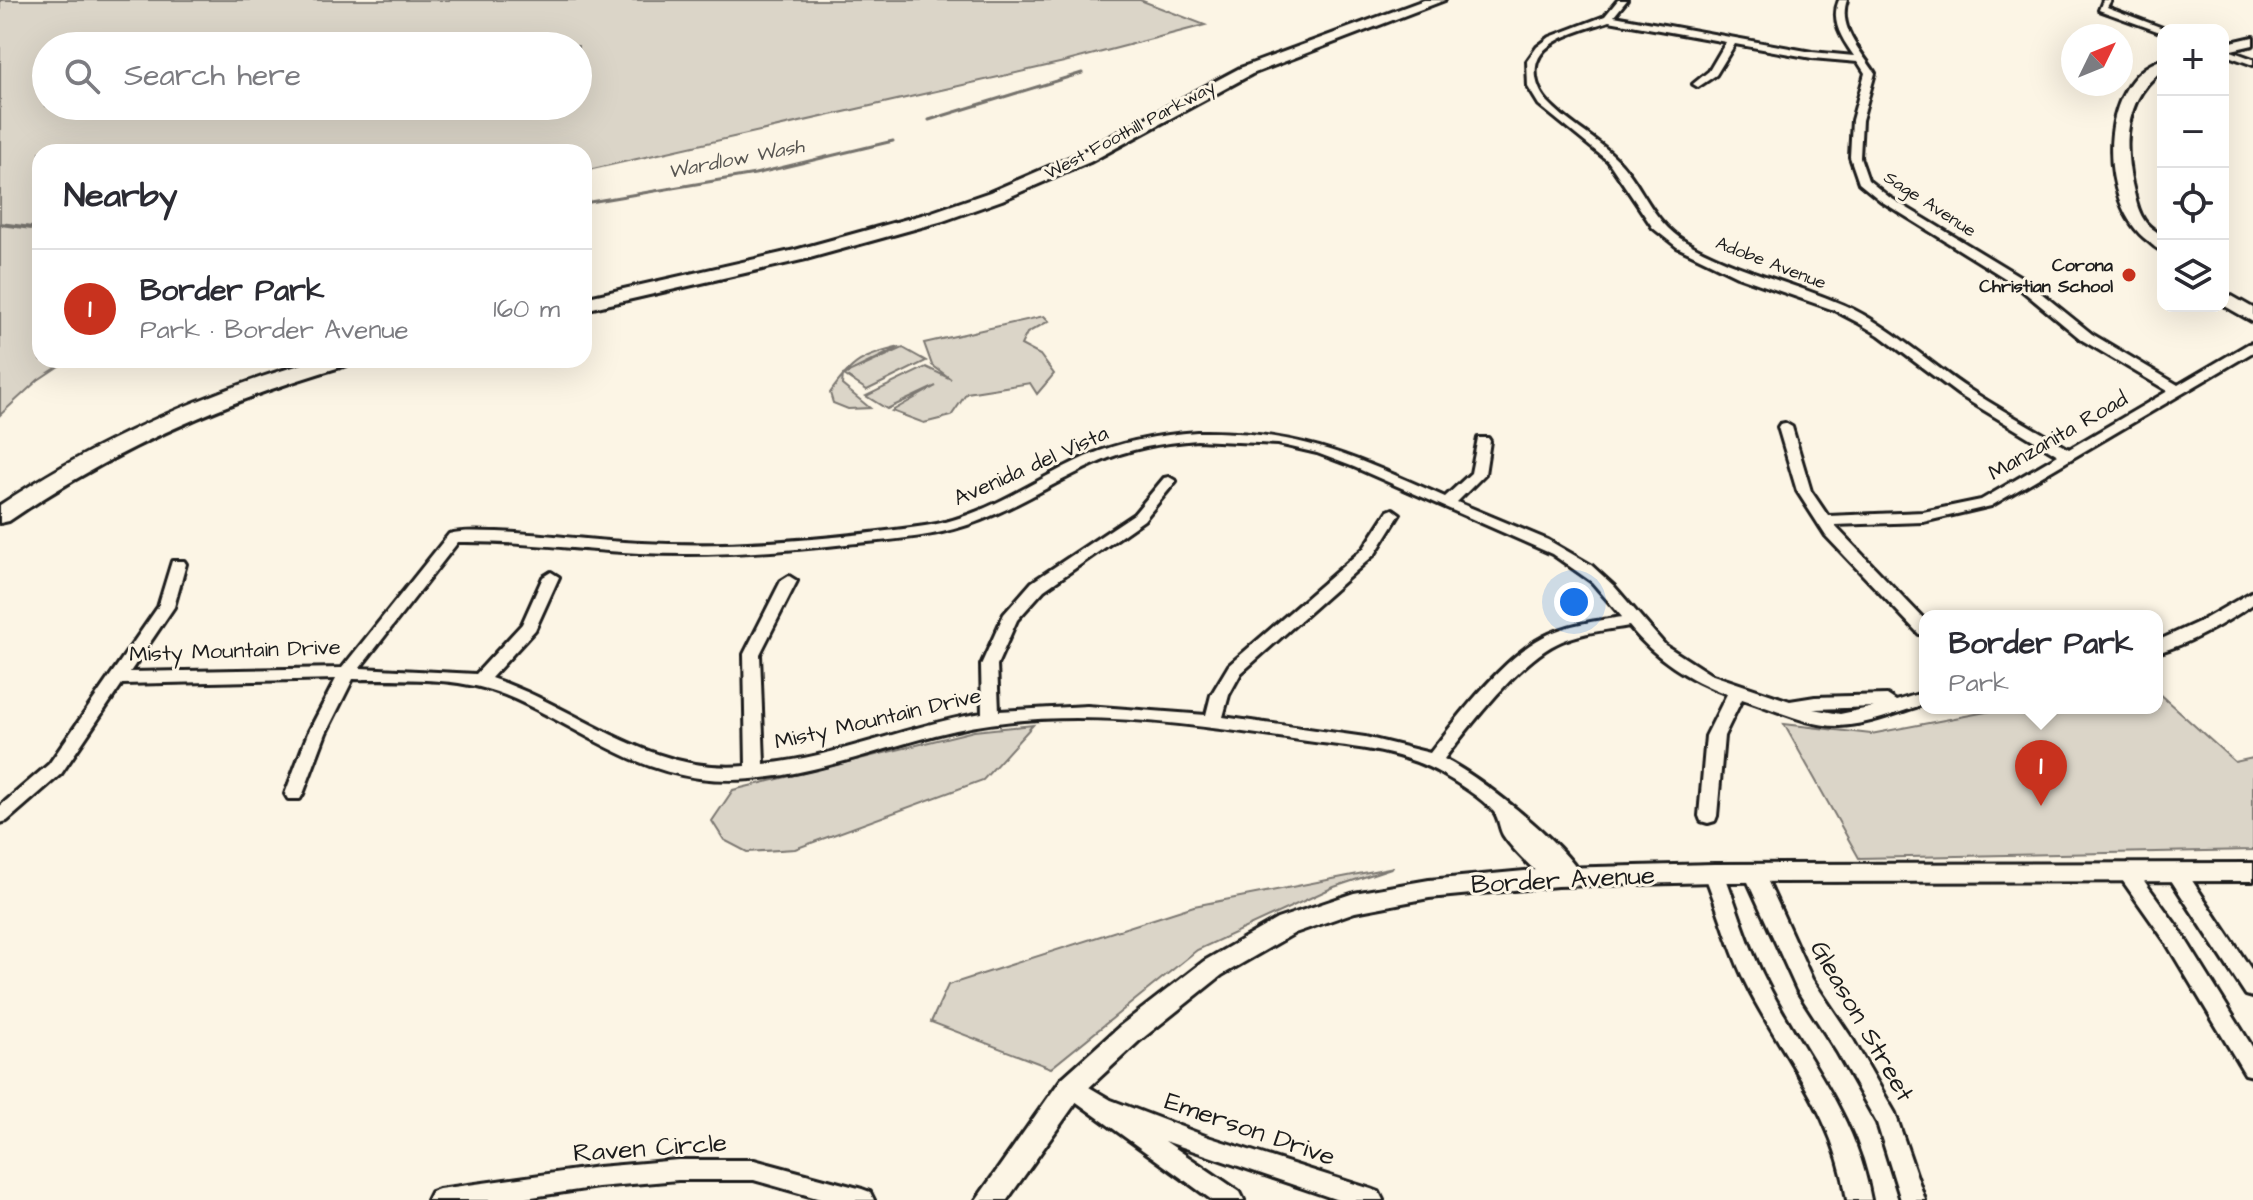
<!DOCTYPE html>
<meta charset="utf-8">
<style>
:root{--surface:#fff;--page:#f2f2f3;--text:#2b2b33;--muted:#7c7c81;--line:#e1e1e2;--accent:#c8321e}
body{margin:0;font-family:"Architects Daughter",sans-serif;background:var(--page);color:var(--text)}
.controls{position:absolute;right:24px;top:24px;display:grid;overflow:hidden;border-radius:16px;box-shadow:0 8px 32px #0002}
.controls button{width:72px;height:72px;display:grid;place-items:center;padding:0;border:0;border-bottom:2px solid var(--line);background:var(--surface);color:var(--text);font:40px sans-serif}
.compass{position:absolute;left:2061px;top:24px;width:72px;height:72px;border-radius:50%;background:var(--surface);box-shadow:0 8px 32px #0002;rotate:47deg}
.you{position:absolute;left:1574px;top:602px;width:28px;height:28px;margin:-20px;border:6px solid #fff;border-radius:50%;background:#1a73e8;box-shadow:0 0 0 12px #1a73e833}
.badge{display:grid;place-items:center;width:52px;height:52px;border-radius:50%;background:var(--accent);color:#fff;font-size:26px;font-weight:700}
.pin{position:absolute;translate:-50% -66px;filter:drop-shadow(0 2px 4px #0008)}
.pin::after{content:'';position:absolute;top:42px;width:28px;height:24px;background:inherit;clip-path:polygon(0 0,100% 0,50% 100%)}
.popup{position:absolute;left:1919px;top:610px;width:244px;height:104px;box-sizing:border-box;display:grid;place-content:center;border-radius:16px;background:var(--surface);filter:drop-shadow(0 2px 6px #0005);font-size:26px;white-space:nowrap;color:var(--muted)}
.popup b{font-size:30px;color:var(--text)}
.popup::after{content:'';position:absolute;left:50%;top:100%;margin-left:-16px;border:16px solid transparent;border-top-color:var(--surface)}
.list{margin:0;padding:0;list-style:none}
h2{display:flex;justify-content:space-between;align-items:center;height:104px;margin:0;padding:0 32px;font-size:34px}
h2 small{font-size:26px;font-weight:400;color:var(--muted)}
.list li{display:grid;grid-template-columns:52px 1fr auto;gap:24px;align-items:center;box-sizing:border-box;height:120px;padding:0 32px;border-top:2px solid var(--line)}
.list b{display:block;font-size:30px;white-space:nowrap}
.list p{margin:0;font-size:26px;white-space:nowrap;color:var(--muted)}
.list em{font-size:26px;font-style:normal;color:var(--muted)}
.icon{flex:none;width:44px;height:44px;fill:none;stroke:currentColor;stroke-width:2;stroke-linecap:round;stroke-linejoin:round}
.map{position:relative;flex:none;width:2253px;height:1200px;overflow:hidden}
.search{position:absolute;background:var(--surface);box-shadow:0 8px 32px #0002;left:32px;top:32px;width:560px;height:88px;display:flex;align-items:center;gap:20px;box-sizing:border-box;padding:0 28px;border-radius:44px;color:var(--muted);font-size:30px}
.panel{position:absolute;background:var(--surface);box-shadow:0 8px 32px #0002;left:32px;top:144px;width:560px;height:224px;border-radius:24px}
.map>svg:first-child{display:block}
.green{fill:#dbd5c8;stroke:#7c7872;stroke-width:2;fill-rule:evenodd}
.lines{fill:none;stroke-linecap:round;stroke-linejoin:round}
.stream-far1{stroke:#75726c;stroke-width:3}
.stream{stroke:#75726c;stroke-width:4}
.minor-casing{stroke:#1c1c1c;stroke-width:6}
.tertiary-casing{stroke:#1c1c1c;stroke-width:6}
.secondary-casing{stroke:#1c1c1c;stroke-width:6}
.primary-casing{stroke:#1c1c1c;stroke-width:6}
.minor{fill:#fcf5e5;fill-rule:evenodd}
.tertiary{fill:#fcf5e5;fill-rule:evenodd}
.secondary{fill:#fcf5e5;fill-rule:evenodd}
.primary{fill:#fcf5e5;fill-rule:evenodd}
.poi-dot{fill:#c8321e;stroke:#fcf5e5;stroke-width:3}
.labels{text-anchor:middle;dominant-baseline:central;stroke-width:6;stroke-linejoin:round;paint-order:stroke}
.far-street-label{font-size:18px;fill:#1c1c1c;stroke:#fcf5e5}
.far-poi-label{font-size:18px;font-weight:bold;fill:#1c1c1c;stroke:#fcf5e5;text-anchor:end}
.far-water-label{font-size:20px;font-style:italic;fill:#575551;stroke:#fcf5e5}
.street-label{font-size:22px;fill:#1c1c1c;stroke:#fcf5e5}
.near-street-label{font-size:26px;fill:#1c1c1c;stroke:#fcf5e5}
</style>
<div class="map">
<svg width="2253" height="1200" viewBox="0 0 2253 1200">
<rect width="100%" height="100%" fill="#fcf5e5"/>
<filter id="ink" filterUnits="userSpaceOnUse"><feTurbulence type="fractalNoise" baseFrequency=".0125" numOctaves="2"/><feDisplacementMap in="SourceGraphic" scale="16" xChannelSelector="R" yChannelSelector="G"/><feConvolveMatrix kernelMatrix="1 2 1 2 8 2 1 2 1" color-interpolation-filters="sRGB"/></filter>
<g filter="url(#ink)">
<!-- green -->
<path class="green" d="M 0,0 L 1140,0 L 1205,25 L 1064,62 L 584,171 L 584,152 L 40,152 L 40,360 L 68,360 L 38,380 L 0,415 ZM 578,46 L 578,106 L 46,106 L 46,46 Z
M 1044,316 L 1049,321 L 1027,333 L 1021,345 L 1040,355 L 1054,374 L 1037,394 L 1030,383 L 967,393 L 951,416 L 924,423 L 892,411 L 936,386 L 887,409 L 866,396 L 926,367 L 951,379 L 932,365 L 924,343 Z
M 900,347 L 843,375 L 842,385 L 870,408 L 848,409 L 833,403 L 830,393 C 852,361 863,356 900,347 Z
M 903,348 L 926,361 L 867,390 L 844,375 Z
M 2157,692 L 2235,762 L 2253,758 L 2253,850 L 1859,858 L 1784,724 L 1871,734 L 2007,708 L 2157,708 Z
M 1033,725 L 983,780 L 795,849 L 747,852 L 724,840 L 712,821 L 733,790 L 974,731 Z
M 1394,867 L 1334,887 L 1197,950 L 1051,1068 L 931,1022 L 948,985 L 1194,906 Z"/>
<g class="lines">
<!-- stream-far1 -->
<path class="stream-far1" d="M 929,120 L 1082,73
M 584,203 L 755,174 L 893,141"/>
<!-- stream -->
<path class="stream" d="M 584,203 L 587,202
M 0,224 L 40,229"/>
<defs>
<path id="minor" d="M 1618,0 L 1627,0 L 1614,16 L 1812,52 L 1854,56 C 1842,39 1830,21 1839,0 L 1847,0 C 1837,28 1862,52 1875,73 L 1862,120 L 1860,157 L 1868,180 L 1889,197 L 2021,277 L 2092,334 L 2178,385 L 2248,344 L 2253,343 L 2253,352 L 1991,506 L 1923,522 L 1834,525 L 1925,620 L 1925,635 L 1919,634 L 1826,536 L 1797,491 L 1778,427 L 1780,424 L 1785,423 L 1792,427 L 1811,491 L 1828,516 L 1923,512 L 1981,500 L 2058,455 L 1959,395 L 1879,335 L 1857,322 L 1834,310 L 1737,276 L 1677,247 L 1653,228 L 1608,161 L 1539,105 L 1528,87 L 1527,61 L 1537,47 L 1550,37 L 1605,16 ZM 1609,21 L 1726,42 L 1709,71 L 1693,84 L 1698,87 L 1716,75 L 1735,44 L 1812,58 L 1858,62 L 1865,73 L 1852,120 L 1850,157 L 1859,183 L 1881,201 L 2013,283 L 2082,340 L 2168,391 L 2069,449 C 2036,429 2002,411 1970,390 C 1927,362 1891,326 1844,305 C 1792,282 1736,271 1686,242 C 1649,220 1642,181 1613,155 C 1593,136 1566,122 1547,101 C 1538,91 1533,75 1537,62 C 1545,37 1588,29 1609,21 Z
M 2103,0 L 2111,0 L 2107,7 L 2168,30 L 2160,32 L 2099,10 Z
M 2223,48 L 2253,59 L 2253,65 L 2223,54 Z
M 1197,432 C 1299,430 1354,457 1445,497 L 1471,473 L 1478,438 L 1488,438 L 1490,441 L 1485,474 L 1457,502 L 1548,540 L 1591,565 L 1614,586 L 1665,645 L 1710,674 L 1790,701 L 1815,697 L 1887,695 L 1896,701 L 1925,692 L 1925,704 C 1898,712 1868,725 1839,726 C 1807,726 1772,708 1742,699 L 1724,736 L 1717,816 L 1715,821 L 1708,823 L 1701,821 L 1699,816 L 1706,736 L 1727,694 C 1687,679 1656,659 1629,626 C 1607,630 1583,632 1562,641 C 1521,658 1472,724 1444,759 C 1481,778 1562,841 1582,877 L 1579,882 L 1572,884 L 1562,879 L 1554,884 L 1547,882 C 1533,868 1514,852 1503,835 C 1499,828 1499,818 1494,812 C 1481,797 1459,784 1442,774 C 1399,749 1348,747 1300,740 C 1187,724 1069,705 956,730 C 871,749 787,789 699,778 C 626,769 571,722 505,695 C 458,676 403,680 353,679 L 326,733 L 303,794 L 300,799 L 288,799 L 285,794 L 308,733 L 336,679 L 122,684 L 61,774 L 7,821 L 0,823 L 0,806 L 49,764 L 158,607 L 172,561 L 184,561 L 186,564 L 174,607 L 130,672 L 342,668 L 449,534 C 464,530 481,532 497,532 C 545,534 593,541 642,543 C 736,548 832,539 925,526 C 984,518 1032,481 1085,457 C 1121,441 1159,435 1197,432 ZM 1197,440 L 1278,444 L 1317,453 L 1354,467 L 1552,554 L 1592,582 L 1622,617 C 1596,621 1567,624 1543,637 C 1503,658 1458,717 1430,753 L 1365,737 L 1223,717 L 1229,695 L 1241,673 L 1375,554 L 1400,514 L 1393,509 L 1388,511 L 1364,548 L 1229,665 L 1211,695 L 1206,715 L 1087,706 L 999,711 L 997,665 L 1017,620 L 1044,590 L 1144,520 L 1176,481 L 1169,477 L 1164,478 L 1134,514 L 1032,582 L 1004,614 L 981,665 L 982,713 C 909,725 838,757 764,764 L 760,654 L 797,581 L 789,576 L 781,581 L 744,654 L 746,766 C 649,775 578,707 491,678 L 535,630 L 559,577 L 551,572 L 543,577 L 522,624 L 476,674 L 360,668 L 458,542 C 519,541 579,550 640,553 C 709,556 778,552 846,544 C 878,541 911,539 942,532 C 999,520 1045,486 1097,463 C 1129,448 1162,443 1197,440 ZM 1874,707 L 1840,714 L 1813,709 L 1815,709 Z
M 2253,591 L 2253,604 C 2224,624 2191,643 2157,653 L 2157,641 L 2201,621 Z
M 2127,865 L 2134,867 L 2179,929 L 2253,1048 L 2253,1076 L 2245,1074 L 2165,941 L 2120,877 L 2117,872 L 2120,867 Z
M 2176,865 L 2183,867 L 2253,972 L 2253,997 L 2246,995 L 2169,877 L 2166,872 L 2169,867 Z
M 1714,866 L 1721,868 L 1724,873 C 1738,909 1748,947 1766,981 C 1804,1057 1856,1113 1871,1200 L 1847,1200 C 1835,1117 1789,1065 1751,994 C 1731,956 1720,913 1704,873 L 1707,868 Z
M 1754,866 L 1761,868 L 1764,873 L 1812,979 L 1853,1040 L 1895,1113 L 1925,1200 L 1901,1200 L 1877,1123 L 1837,1052 L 1797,990 L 1744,873 L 1747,868 Z
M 1072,1077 L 1111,1100 L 1208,1137 L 1371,1189 L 1379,1192 L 1383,1200 L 1338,1200 L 1165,1141 L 1240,1192 L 1244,1200 L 1212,1200 L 1064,1093 L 1061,1086 L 1064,1079 Z
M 678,1160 L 754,1160 L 862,1189 L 870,1192 L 874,1200 L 824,1200 L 754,1180 L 678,1180 L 598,1187 L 512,1200 L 427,1200 L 431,1192 L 439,1189 L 598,1167 Z"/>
<path id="tertiary" d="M 2253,863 L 2253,881 L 1714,882 L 1557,886 L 1429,898 L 1355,912 L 1295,933 L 1222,975 L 1138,1042 L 1082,1094 L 1007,1200 L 976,1200 L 1062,1078 L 1120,1026 L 1204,961 L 1277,919 L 1354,893 L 1429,880 L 1557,868 L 1714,864 Z"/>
<path id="secondary" d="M 2253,37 L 2253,45 L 2223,52 L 2223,44 Z
M 2163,59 L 2163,70 C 2125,97 2123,142 2132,184 C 2135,196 2137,210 2144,220 C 2148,227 2156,231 2163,236 L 2163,251 C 2156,249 2154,246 2148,241 C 2098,204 2095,80 2163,59 Z
M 2223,291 L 2253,308 L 2253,322 L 2223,305 Z"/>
<path id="primary" d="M 1424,0 L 1445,0 L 1252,74 L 1090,162 L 1002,200 L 943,221 L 806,259 L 584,310 L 584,298 L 795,250 L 929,213 L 990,192 L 1078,154 L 1240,68 Z
M 316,360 L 350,360 L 347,365 C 225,400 113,450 9,521 L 0,523 L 0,505 C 98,440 203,393 316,360 Z"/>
</defs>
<!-- minor casing -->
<use href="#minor" class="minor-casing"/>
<!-- tertiary casing -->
<use href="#tertiary" class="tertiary-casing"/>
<!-- secondary casing -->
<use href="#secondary" class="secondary-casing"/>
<!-- primary casing -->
<use href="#primary" class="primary-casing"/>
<!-- minor -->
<use href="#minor" class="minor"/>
<!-- tertiary -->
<use href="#tertiary" class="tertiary"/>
<!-- secondary -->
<use href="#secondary" class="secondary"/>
<!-- primary -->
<use href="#primary" class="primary"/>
</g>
</g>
<!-- markers -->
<circle class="poi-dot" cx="2129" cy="275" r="8"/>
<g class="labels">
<!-- far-street labels -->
<g class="far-street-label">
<text transform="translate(1130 130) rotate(-28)">West Foothill Parkway</text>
<text transform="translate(1930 204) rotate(33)">Sage Avenue</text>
<text transform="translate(1771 263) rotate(21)">Adobe Avenue</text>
</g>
<!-- far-poi labels -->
<g class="far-poi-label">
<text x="2113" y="265">Corona<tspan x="2113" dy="21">Christian School</tspan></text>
</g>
<!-- far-water labels -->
<g class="far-water-label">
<text transform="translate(736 159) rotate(-11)">Wardlow Wash</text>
</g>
<!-- street labels -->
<g class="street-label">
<text transform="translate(2058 436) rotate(-30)">Manzanita Road</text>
<text transform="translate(1031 466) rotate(-24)">Avenida del Vista</text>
<text transform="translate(235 651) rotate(-2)">Misty Mountain Drive</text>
<text transform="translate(878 719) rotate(-13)">Misty Mountain Drive</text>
</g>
<!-- near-street labels -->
<g class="near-street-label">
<text transform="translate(1563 880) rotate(-3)">Border Avenue</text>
<text transform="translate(1862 1021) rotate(60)">Gleason Street</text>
<text transform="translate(1250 1129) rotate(19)">Emerson Drive</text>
<text transform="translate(650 1148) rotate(-4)">Raven Circle</text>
</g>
</g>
</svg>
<div class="controls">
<button>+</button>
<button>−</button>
<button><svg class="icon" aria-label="locate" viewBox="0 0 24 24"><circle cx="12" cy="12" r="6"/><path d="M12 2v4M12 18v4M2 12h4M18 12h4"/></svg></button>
<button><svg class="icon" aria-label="layers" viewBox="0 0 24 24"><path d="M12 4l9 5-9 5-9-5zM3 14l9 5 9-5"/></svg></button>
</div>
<svg class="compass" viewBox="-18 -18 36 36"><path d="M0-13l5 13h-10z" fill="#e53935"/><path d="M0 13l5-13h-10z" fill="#7c7c81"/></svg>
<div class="you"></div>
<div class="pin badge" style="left:2041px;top:806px">1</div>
<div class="popup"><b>Border Park</b>Park</div>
<div class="search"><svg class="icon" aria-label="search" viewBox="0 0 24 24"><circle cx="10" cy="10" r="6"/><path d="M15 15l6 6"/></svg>Search here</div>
<section class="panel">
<h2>Nearby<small></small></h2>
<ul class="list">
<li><span class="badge">1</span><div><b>Border Park</b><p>Park · Border Avenue</p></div><em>160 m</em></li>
</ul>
</section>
</div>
